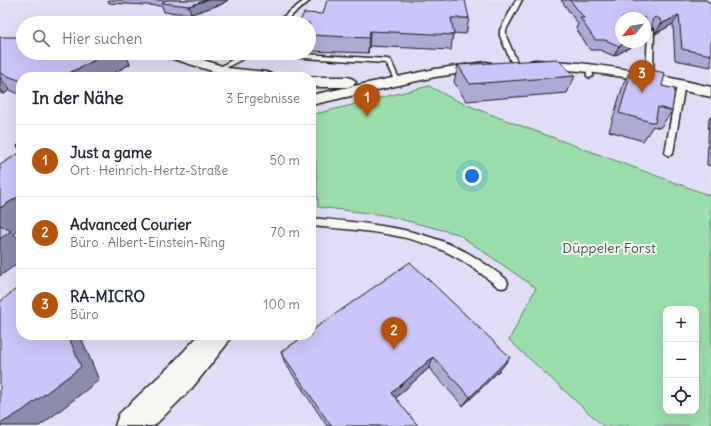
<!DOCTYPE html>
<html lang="de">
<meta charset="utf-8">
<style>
:root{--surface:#fff;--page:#f2f2f3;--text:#1f2937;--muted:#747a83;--line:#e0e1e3;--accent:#b45309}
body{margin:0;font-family:Delius,sans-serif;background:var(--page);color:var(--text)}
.controls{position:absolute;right:12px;bottom:12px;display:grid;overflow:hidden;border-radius:8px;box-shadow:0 4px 16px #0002}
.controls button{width:36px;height:36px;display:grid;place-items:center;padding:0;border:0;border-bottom:1px solid var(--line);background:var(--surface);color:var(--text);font:20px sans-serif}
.compass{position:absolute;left:615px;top:12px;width:36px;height:36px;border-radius:50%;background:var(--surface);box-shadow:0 4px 16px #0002;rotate:240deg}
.you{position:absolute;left:472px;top:176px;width:14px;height:14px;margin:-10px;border:3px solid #fff;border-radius:50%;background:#1a73e8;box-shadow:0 0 0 6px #1a73e833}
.badge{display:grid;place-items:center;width:26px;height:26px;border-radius:50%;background:var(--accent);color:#fff;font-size:13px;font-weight:700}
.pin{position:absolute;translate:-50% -33px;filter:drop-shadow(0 1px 2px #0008)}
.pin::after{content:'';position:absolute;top:21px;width:14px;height:12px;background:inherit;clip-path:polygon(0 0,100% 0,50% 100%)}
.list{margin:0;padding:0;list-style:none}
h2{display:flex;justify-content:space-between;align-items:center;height:52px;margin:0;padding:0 16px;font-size:17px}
h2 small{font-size:13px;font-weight:400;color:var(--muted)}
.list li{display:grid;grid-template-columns:26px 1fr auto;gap:12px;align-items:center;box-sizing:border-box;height:72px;padding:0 16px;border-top:1px solid var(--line)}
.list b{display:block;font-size:15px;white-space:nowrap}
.list p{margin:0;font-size:13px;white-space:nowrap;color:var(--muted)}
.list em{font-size:13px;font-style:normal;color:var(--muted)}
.icon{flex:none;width:22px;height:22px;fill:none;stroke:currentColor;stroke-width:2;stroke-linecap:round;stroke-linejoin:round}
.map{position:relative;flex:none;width:711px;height:426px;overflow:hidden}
.search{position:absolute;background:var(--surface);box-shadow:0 4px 16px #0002;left:16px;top:16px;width:300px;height:44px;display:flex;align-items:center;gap:10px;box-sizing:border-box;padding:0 14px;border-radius:22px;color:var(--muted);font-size:15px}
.panel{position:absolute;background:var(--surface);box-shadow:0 4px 16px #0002;left:16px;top:72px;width:300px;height:268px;border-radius:16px}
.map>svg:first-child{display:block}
.built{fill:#e0def6;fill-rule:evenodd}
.green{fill:#9adfab;stroke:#5b7e64;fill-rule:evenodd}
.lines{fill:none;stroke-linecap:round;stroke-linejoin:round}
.lane-casing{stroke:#1c1c1c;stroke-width:3}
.secondary-casing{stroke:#1c1c1c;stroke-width:3}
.lane{fill:#f6f6f2;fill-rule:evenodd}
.secondary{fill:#f6f6f2;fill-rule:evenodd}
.wall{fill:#aeaad6;stroke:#1c1c1c}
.shaded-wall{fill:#8d8bae;stroke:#1c1c1c}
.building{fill:#cac6f9;stroke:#1c1c1c}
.labels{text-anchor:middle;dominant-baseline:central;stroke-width:4;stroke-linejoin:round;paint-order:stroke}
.park-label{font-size:14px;fill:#425647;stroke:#f6f6f2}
</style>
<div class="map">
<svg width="711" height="426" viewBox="0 0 711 426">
<rect width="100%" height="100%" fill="#e9e8f4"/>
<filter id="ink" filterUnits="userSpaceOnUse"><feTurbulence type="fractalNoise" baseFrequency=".025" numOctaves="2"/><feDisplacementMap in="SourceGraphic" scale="8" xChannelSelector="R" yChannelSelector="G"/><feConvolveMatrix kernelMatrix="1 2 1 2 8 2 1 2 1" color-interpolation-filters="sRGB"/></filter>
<g filter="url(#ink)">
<!-- built -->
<path class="built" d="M 0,0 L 711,0 L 711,196 L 492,115 L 453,99 L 429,86 L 311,115 L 311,77 L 21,77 L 21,335 L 311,335 L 311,142 L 316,162 L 318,207 L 384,215 L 458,234 L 536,288 L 509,340 L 603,426 L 0,426 ZM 621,18 L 645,18 L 645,42 L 621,42 ZM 23,23 L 309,23 L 309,53 L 23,53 Z"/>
<!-- green -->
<path class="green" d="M 429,86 L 453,99 L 492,115 L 711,196 L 711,426 L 603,426 L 509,340 L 536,288 L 458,234 L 384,215 L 318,207 L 316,162 L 311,142 L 311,115 ZM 666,309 L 696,309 L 696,411 L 666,411 Z"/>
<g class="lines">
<defs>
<path id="lane" d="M 305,0 L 311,0 L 282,23 L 275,23 Z
M 516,0 L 522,0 L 506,30 L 506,36 L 518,64 L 515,66 L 512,64 L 500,36 L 500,30 Z
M 651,28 L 654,30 L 653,71 L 652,77 L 649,79 L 646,77 L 648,30 Z
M 243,53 L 287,53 L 388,59 L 391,61 L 400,81 L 395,82 L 386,63 L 254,55 L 248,56 L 222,70 L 217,69 Z
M 589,66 L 592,68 L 593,76 L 590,78 L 587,76 L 586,68 Z
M 681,82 L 685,84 L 673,153 L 669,156 L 665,153 L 677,84 Z
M 311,218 C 365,223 420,227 468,253 C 482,261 494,270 506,279 L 508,283 L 506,287 L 502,288 L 498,287 C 481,273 464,260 444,251 C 403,232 355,230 311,226 Z"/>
<path id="secondary" d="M 162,53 L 183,53 L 228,68 L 266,72 L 271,74 L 274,77 L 223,77 L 215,72 L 164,56 Z
M 535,60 C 595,62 653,73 711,87 L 711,97 L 624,77 L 580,71 L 530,67 L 528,64 L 530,61 Z
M 486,62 L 491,63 L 493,66 L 491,69 L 435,77 L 311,105 L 311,95 L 435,69 Z
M 311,77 L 348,77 L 353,79 L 356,82 L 353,85 L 348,87 L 311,87 Z
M 199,335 L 231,335 L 227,344 L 192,388 L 154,426 L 115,426 L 119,414 L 170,366 Z"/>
</defs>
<!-- lane casing -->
<use href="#lane" class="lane-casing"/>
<!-- secondary casing -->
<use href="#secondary" class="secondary-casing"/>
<!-- lane -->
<use href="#lane" class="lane"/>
<!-- secondary -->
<use href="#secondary" class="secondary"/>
</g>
<!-- wall -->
<path class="wall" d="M 108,0 L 228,0 L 222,4 L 191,14 L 164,12 L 162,6 L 109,3 Z
M 561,0 L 706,0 L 711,4 L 711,67 L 675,60 L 673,24 L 655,34 L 655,29 L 652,27 L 652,29 L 646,39 L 621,42 L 640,42 L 614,56 L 600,50 L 590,50 L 576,28 L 578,24 Z
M 323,14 L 469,18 L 466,34 L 453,33 L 451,50 L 369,46 L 368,53 L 309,51 L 309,23 Z
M 0,37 L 23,53 L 125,53 L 130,64 L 107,77 L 21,77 L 21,95 L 10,90 L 4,94 L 0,93 Z
M 458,65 L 575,76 L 567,93 L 466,101 L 454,82 Z
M 633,66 L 662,86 L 672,111 L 660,128 L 653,126 L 643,141 L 609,131 L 624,82 Z
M 711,116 L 711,166 L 707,165 L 709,118 Z
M 21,143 L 21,151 L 17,146 Z
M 306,335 L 502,368 L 463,406 L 429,368 L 395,398 L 418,426 L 327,426 L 285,363 L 281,352 Z"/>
<!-- shaded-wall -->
<path class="shaded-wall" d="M 207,0 L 228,0 L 222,4 L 191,14 L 189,6 Z
M 679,15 L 673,24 L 655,34 L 661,24 Z
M 652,29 L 646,39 L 645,39 L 645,33 Z
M 370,31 L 369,46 L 368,53 L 369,38 Z
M 627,42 L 640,42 L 614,56 L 619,46 Z
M 109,53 L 125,53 L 130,64 L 107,77 L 61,77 Z
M 0,77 L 10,90 L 4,94 L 0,88 Z
M 21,195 L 21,229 L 14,234 L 21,241 L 21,261 L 0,276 L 0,208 Z
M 68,335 L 80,335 L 99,380 L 45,422 L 39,426 L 0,426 L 0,424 Z
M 433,357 L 429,368 L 390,403 L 392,393 Z
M 510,357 L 502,368 L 463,406 L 470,397 Z"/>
<!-- building -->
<path class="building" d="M 166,0 L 207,0 L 189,6 L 162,3 Z
M 327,0 L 465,0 L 469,18 L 451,18 L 454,35 L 370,31 L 369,38 L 309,35 L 309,23 L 299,23 L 304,13 L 323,14 Z
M 570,0 L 706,0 L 711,4 L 711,55 L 682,49 L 679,15 L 661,24 L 660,19 L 655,17 L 652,20 L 652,29 L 645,33 L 645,18 L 621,18 L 621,42 L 627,42 L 619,46 L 605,40 L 595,40 L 580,18 L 584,18 Z
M 23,36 L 23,53 L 109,53 L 61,77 L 21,77 L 21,81 L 0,73 L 0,37 L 21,37 Z
M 557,59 L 575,76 L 470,84 L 458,65 Z
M 633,66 L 665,73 L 662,86 L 675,89 L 672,111 L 658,107 L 655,123 L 619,113 Z
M 21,143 L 21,147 L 17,146 Z
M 21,152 L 21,195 L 0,208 L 0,165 Z
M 0,225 L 11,231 L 0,239 Z
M 410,262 L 510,357 L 470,397 L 433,357 L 392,393 L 418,426 L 331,426 L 281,352 L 306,335 L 311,335 L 311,331 Z
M 21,285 L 21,335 L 68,335 L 81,367 L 22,411 L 0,424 L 0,302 Z"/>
</g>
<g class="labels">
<!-- park labels -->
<g class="park-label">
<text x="609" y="248">Düppeler Forst</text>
</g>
</g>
</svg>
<div class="controls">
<button>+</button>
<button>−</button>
<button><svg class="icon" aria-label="locate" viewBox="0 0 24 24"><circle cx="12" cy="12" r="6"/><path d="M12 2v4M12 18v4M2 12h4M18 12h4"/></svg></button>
</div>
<svg class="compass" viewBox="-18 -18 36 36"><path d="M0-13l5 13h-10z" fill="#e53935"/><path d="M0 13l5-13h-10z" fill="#747a83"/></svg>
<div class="you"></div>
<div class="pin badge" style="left:367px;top:117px">1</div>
<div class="pin badge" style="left:394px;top:350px">2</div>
<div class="pin badge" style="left:642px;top:93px">3</div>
<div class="search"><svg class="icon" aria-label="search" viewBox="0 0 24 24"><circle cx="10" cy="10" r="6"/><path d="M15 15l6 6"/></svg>Hier suchen</div>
<section class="panel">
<h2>In der Nähe<small>3 Ergebnisse</small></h2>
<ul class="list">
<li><span class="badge">1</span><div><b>Just a game</b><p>Ort · Heinrich-Hertz-Straße</p></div><em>50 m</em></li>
<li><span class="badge">2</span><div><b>Advanced Courier</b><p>Büro · Albert-Einstein-Ring</p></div><em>70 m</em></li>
<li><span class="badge">3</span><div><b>RA-MICRO</b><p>Büro</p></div><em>100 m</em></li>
</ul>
</section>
</div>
